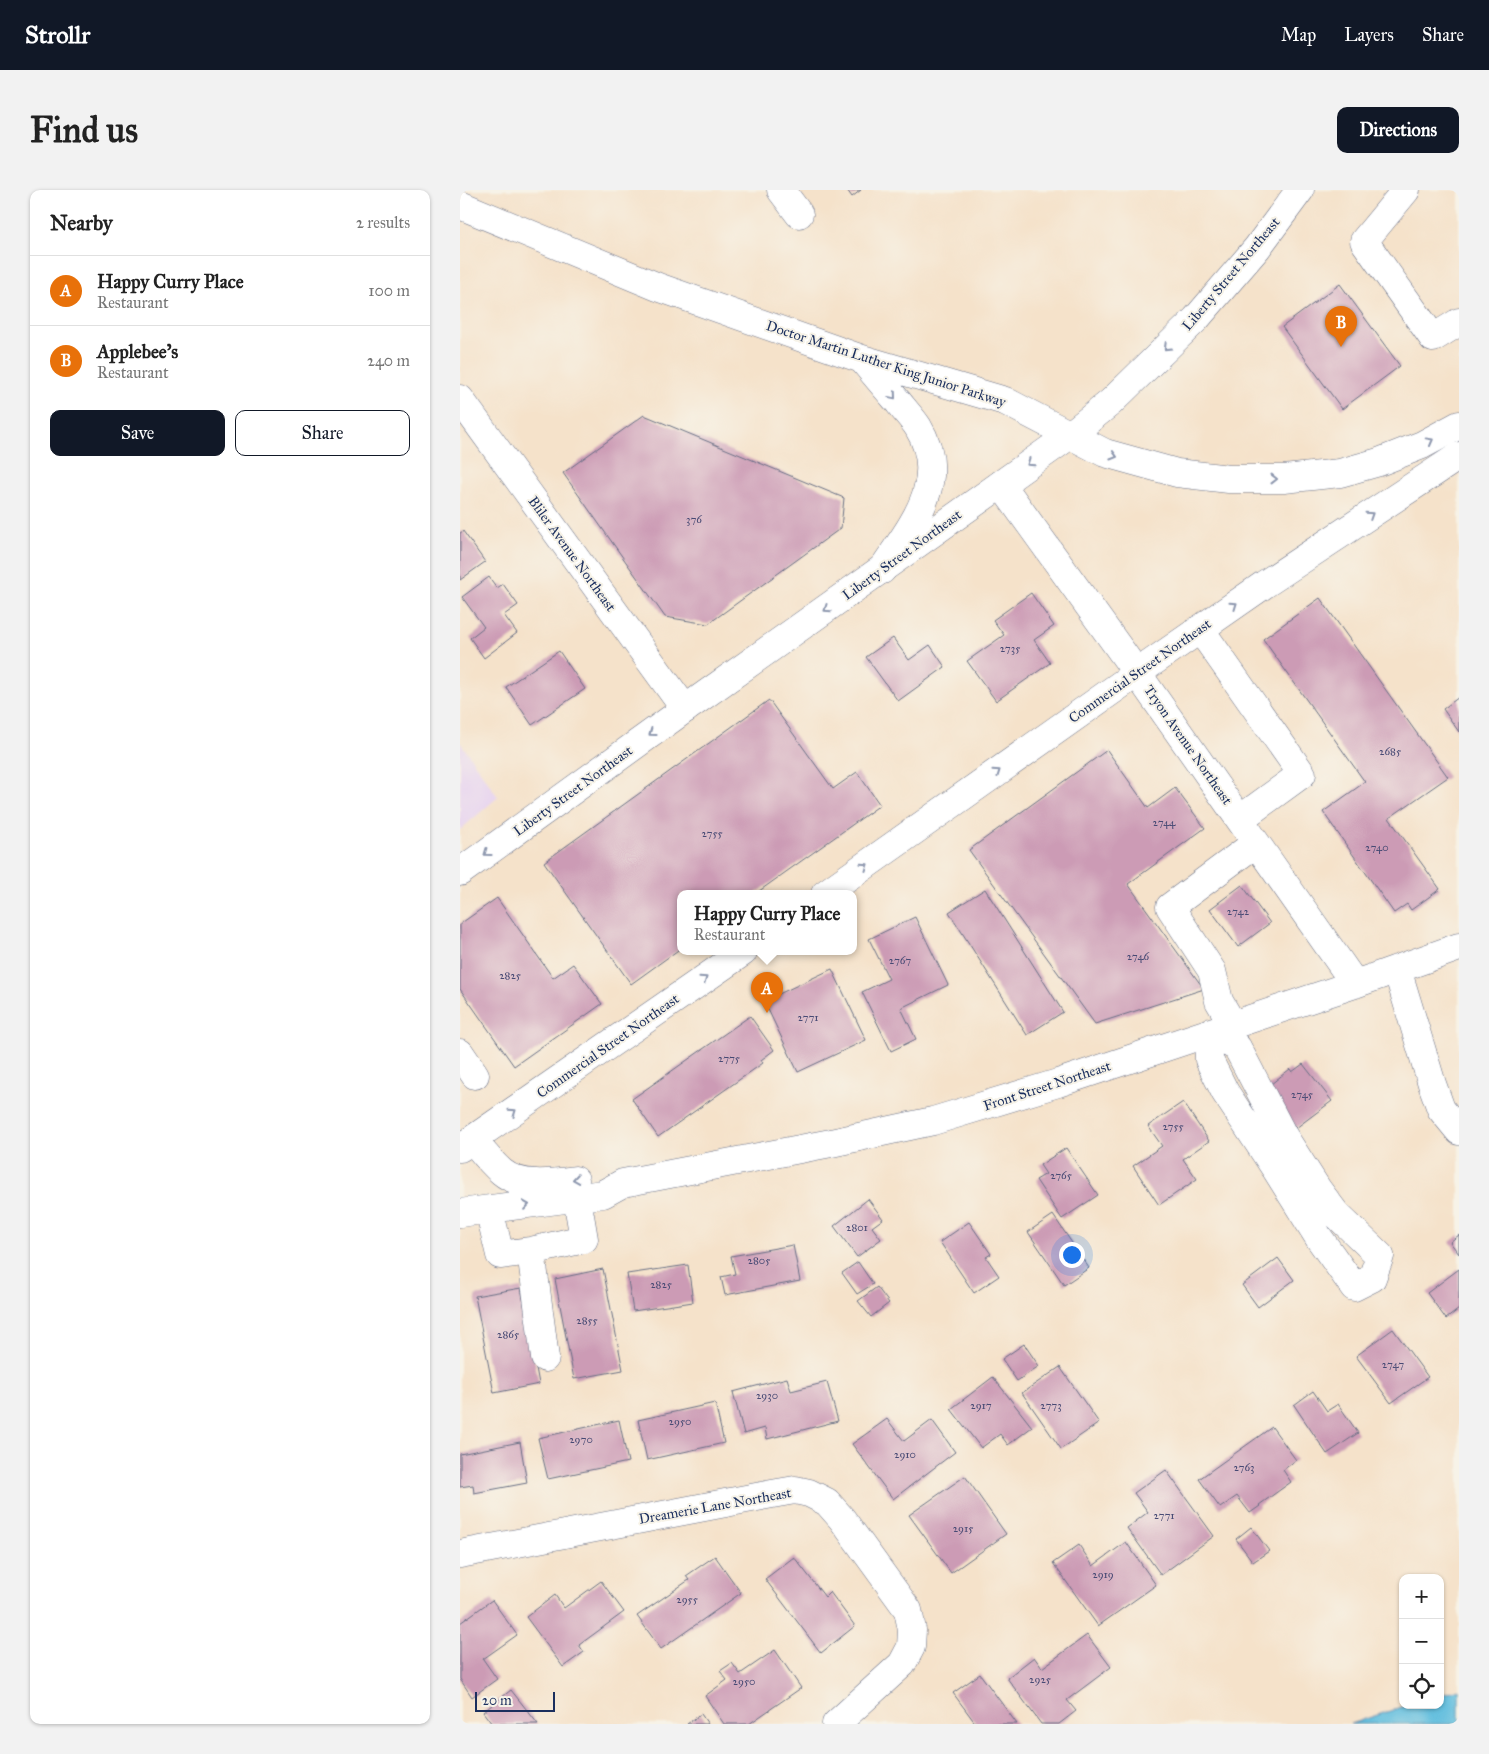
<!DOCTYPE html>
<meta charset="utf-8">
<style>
:root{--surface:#fff;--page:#f2f2f2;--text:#222;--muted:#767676;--line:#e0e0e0;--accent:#111827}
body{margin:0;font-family:"IM FELL Great Primer",serif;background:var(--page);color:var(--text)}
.controls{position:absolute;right:15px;bottom:15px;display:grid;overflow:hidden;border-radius:10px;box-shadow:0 1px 4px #0004}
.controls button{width:45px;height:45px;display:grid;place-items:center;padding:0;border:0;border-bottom:1px solid var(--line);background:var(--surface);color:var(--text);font:25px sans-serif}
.scale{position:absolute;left:15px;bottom:12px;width:80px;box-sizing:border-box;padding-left:5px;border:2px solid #1b2f5e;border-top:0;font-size:14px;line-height:18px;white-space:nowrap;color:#1b2f5e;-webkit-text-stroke:4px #f7f3e8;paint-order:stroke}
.you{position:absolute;left:611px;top:1064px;width:18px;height:18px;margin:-12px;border:4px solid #fff;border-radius:50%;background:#1a73e8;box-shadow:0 0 0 8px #1a73e833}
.badge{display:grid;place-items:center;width:32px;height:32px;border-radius:50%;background:var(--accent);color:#fff;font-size:16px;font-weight:700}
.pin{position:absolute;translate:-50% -41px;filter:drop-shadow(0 1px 2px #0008)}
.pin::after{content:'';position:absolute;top:26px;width:18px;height:15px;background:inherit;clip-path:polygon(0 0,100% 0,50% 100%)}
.popup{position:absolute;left:217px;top:700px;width:180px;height:65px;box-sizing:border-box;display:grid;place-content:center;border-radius:10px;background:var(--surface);filter:drop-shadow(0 1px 4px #0005);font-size:16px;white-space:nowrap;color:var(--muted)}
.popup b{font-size:19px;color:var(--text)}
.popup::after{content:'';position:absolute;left:50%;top:100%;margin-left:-10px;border:10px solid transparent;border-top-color:var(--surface)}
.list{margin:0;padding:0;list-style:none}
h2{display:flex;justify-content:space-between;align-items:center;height:65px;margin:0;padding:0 20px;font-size:21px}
h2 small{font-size:16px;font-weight:400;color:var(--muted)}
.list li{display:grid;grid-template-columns:32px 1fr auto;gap:15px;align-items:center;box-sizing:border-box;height:70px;padding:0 20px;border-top:1px solid var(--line)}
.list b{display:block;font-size:19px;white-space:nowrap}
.list p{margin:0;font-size:16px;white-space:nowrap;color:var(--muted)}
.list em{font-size:16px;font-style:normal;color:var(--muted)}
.actions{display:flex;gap:10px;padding:15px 20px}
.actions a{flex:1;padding:11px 0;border:1px solid var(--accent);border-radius:10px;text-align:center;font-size:18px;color:var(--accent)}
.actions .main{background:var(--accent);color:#fff}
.icon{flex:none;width:28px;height:28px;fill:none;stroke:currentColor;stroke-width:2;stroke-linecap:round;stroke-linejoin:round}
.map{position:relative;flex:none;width:999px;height:1534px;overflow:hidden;border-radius:10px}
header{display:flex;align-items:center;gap:30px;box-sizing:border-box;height:70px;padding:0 25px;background:var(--accent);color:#fff}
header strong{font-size:24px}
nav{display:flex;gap:28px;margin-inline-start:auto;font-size:18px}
.intro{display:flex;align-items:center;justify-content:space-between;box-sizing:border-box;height:120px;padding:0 30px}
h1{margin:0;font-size:35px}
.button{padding:12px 22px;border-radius:10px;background:var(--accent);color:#fff;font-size:18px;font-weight:700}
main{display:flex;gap:30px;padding:0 30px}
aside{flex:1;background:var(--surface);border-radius:10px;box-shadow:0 1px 4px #0004}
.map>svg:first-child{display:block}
.built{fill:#e6d2f0}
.water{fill:#5fbdde;stroke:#3d769e}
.building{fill:#cc9bb5}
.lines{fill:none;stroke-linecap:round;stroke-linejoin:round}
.minor-casing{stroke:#676e84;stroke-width:29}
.major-casing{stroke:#676e84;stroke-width:29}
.highway-casing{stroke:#676e84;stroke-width:29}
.minor{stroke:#fff;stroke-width:28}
.major{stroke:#fff;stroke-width:28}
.highway{stroke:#fff;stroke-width:28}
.oneway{stroke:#8d97ae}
.labels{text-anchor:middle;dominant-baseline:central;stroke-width:4;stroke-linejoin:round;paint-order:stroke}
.number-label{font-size:11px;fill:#474a74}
.street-label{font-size:14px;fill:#1b2f5e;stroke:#f7f3e8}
</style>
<header>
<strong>Strollr</strong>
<nav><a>Map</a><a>Layers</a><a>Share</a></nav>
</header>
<div class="intro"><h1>Find us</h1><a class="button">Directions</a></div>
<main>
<aside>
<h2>Nearby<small>2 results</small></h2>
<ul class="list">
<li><span class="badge" style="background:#e8710a">A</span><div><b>Happy Curry Place</b><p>Restaurant</p></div><em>100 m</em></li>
<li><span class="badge" style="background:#e8710a">B</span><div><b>Applebee's</b><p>Restaurant</p></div><em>240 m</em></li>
</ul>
<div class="actions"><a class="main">Save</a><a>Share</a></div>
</aside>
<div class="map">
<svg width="999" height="1534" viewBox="0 0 999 1534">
<rect width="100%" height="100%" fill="#f7f3e8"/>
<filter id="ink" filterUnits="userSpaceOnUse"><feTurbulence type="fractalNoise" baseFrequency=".02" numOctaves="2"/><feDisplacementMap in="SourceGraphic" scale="10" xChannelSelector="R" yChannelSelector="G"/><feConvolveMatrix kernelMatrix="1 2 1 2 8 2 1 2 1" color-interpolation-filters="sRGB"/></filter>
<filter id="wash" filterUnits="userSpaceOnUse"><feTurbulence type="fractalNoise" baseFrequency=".0096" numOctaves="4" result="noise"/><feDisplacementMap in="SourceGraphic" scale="20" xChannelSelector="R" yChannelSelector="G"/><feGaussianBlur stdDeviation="1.12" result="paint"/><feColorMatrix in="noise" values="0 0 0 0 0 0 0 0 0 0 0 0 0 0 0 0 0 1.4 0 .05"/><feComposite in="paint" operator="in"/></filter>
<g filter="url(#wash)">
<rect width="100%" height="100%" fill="#f5e2ca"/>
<!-- built -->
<path class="built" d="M 0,552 L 38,607 L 0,640 Z"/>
<!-- water -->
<path class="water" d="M 999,1499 L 999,1534 L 890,1534 L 948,1515 L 980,1515 L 980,1505 Z"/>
<g id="blocks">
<!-- building -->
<path class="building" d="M 387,0 L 401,0 L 392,7 Z
M 880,94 L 940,176 L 882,219 L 822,137 Z
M 184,225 L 384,308 L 381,338 L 248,434 L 205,427 L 103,283 Z
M 3,341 L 25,372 L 0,390 L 0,343 Z
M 29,387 L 37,398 L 43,394 L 58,415 L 44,425 L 57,443 L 24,468 L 10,448 L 24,437 L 2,407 Z
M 571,403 L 594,436 L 574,450 L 590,473 L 536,511 L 507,471 L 544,445 L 533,430 Z
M 860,408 L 988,587 L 929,628 L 980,699 L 951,720 L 947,714 L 934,723 L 863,622 L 905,592 L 803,449 Z
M 433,448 L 449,470 L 470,455 L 485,477 L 438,511 L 406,467 Z
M 99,461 L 125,499 L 72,535 L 46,497 Z
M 999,507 L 999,542 L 983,519 Z
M 309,510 L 373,599 L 397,582 L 420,615 L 295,704 L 221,704 L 221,758 L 171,794 L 84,672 Z
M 647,560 L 688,618 L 715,598 L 745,638 L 668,694 L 744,799 L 635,834 L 509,660 Z
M 782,695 L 810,733 L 778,757 L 750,719 Z
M 525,699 L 603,822 L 567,845 L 489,722 Z
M 37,708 L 93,788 L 113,774 L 142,814 L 54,876 L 0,799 L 0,734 Z
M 455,727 L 488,795 L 441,818 L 456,849 L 431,861 L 402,802 L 429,789 L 409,749 Z
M 372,779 L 406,850 L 338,882 L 304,811 Z
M 290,826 L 314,860 L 301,870 L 303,873 L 198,947 L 172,909 Z
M 843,874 L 872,911 L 836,938 L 806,898 L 830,879 L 832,882 Z
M 723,912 L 749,951 L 723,969 L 737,989 L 699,1015 L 673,976 L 702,956 L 688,936 Z
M 606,958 L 638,1005 L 602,1029 L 576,990 L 586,984 L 580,975 Z
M 408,1009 L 423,1029 L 412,1037 L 421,1049 L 397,1067 L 374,1036 Z
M 593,1025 L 629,1078 L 604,1095 L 568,1042 Z
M 509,1032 L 531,1064 L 526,1067 L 539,1086 L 514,1103 L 480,1052 Z
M 999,1045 L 999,1064 L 990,1052 Z
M 333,1055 L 340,1091 L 265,1105 L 261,1087 L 275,1084 L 271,1066 Z
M 818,1068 L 834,1090 L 798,1117 L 782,1095 Z
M 398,1072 L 413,1094 L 397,1104 L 382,1083 Z
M 228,1075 L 233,1112 L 173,1121 L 167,1084 Z
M 143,1079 L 163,1180 L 114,1189 L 95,1089 Z
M 999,1079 L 999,1119 L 986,1129 L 967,1103 Z
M 417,1097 L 429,1113 L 411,1127 L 398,1111 Z
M 61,1098 L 79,1194 L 34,1203 L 15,1106 Z
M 933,1139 L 968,1187 L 931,1213 L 896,1166 Z
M 564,1154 L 579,1176 L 557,1191 L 542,1169 Z
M 600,1177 L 639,1233 L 601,1259 L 562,1203 Z
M 533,1187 L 572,1237 L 548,1255 L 540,1244 L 521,1258 L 491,1219 Z
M 327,1188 L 331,1201 L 367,1192 L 378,1231 L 307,1249 L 305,1238 L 284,1244 L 273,1202 Z
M 853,1201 L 867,1221 L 878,1214 L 898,1243 L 867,1264 L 834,1215 Z
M 255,1213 L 264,1253 L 187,1270 L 178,1230 Z
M 427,1229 L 444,1251 L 472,1230 L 495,1262 L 433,1309 L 392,1254 Z
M 159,1230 L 168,1272 L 88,1289 L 78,1248 Z
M 812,1237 L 836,1270 L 823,1280 L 831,1292 L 799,1315 L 800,1316 L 790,1323 L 777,1306 L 760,1318 L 739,1289 Z
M 60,1252 L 67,1293 L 14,1303 L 13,1295 L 0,1297 L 0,1264 Z
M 706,1280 L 754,1346 L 701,1385 L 667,1338 L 688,1322 L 674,1303 Z
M 505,1286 L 546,1344 L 491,1383 L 449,1325 Z
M 791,1337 L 809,1361 L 793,1372 L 776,1349 Z
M 666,1352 L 696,1395 L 638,1436 L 593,1373 L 619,1355 L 633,1376 Z
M 255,1366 L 281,1403 L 201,1459 L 177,1426 L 229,1390 L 226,1386 Z
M 334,1367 L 365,1407 L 370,1402 L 395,1436 L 361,1463 L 305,1389 Z
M 141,1391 L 164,1422 L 119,1455 L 124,1462 L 103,1477 L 66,1427 L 95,1405 L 104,1418 Z
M 32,1410 L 57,1445 L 23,1469 L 37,1489 L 12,1507 L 0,1489 L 0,1433 Z
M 627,1445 L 651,1477 L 607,1510 L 616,1521 L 599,1534 L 581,1534 L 547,1488 L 574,1467 L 582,1478 Z
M 315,1460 L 341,1498 L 289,1534 L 264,1534 L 245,1506 L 267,1490 L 260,1481 L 272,1473 L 280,1484 Z
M 520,1484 L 557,1534 L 516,1534 L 493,1503 Z
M 51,1500 L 78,1534 L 32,1534 L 23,1522 Z
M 241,1524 L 248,1534 L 227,1534 Z"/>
</g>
</g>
<g filter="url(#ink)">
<use href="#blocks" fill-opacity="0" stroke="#676e84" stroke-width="1"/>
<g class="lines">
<defs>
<path id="minor" d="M 321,0 L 339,24
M 946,0 L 904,51 L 973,148 L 999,132
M 0,209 L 225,519
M 541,294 L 677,483 L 895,794
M 740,439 L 842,584 L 780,629
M 937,779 L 972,894 L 981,919 L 999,941
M 773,835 L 759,811 L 752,781 L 710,717 L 796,653
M 748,843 L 777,857 L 823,945 L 858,1000 L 876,1024 L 920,1066 L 912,1088 L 894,1097 L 859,1048 L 817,981 L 765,902 L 749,870 Z
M 0,863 L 15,885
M 13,950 C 22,961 31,973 42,982 C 61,998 93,993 115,990
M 29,1019 L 40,1065 L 71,1061 L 85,1168
M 0,1023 L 143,1004 L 163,993 L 371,953 L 473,931 L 598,893 L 895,794 L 999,757
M 71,1061 L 124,1049 L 117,1008
M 0,1364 L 312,1304 L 335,1300 L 349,1303 L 367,1312 L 382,1329 L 448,1420 L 452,1440 L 451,1457 L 442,1474 L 376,1534"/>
<path id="major" d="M 0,682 L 225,519 L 610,245
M 365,704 L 677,483 L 805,394 L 999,266
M 0,958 L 283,762"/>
<path id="highway" d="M 0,15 L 198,97 L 402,169 L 545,211 L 645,263 L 717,283 L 769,289 L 824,289 L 880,283 L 919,272 L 962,255 L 999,235
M 402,169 C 414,184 427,199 439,213 C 445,221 453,229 458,237 C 491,291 451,336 422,380
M 610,245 L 651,212 L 736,129 L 797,58 L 840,0"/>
</defs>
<!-- minor casing -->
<use href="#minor" class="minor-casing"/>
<!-- major casing -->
<use href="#major" class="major-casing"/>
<!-- highway casing -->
<use href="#highway" class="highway-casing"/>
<!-- minor -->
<use href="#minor" class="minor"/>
<!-- major -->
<use href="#major" class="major"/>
<!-- highway -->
<use href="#highway" class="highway"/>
</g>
<!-- one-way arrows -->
<defs><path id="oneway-chevron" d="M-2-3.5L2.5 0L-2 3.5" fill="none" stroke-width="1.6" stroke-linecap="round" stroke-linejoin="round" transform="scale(1.25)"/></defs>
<g class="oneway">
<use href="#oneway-chevron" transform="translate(707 157) rotate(136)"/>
<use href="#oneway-chevron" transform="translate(433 206) rotate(50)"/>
<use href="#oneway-chevron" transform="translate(970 251) rotate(-29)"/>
<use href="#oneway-chevron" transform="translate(654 266) rotate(17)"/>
<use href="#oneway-chevron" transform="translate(570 273) rotate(145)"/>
<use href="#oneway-chevron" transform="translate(814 289)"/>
<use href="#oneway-chevron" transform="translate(910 325) rotate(-33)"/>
<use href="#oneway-chevron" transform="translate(774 415) rotate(-35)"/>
<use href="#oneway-chevron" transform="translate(367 419) rotate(145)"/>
<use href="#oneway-chevron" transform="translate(192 543) rotate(144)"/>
<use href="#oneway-chevron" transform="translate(537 582) rotate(-35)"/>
<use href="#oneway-chevron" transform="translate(27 663) rotate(144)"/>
<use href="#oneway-chevron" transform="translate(405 676) rotate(-35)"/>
<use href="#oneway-chevron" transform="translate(244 789) rotate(-35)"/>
<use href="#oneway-chevron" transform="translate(53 922) rotate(-35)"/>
<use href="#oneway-chevron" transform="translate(116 989) rotate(171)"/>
<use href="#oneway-chevron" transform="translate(66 1015) rotate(-8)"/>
</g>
</g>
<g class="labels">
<!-- number labels -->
<g class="number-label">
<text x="234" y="329">376</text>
<text x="550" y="458">2735</text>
<text x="930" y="561">2685</text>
<text x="704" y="632">2744</text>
<text x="252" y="643">2755</text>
<text x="917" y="657">2740</text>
<text x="778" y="721">2742</text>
<text x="678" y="766">2746</text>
<text x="440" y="770">2767</text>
<text x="50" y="785">2825</text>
<text x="348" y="827">2771</text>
<text x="269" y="868">2775</text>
<text x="842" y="904">2745</text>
<text x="713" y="936">2755</text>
<text x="601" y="985">2765</text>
<text x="397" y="1037">2801</text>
<text x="299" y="1070">2805</text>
<text x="201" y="1094">2825</text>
<text x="127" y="1130">2855</text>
<text x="48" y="1144">2865</text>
<text x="933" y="1174">2747</text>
<text x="307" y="1205">2930</text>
<text x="521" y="1215">2917</text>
<text x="591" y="1215">2773</text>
<text x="220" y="1231">2950</text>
<text x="121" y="1249">2970</text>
<text x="445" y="1264">2910</text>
<text x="784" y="1277">2763</text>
<text x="704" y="1325">2771</text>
<text x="503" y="1338">2915</text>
<text x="643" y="1384">2919</text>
<text x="227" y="1409">2955</text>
<text x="580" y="1489">2925</text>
<text x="284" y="1491">2950</text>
</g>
<!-- street labels -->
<g class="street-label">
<text transform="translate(771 84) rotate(-50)">Liberty Street Northeast</text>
<text transform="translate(426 174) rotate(18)">Doctor Martin Luther King Junior Parkway</text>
<text transform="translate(112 364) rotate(54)">Bliler Avenue Northeast</text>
<text transform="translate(442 365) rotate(-36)">Liberty Street Northeast</text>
<text transform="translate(680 481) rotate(-35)">Commercial Street Northeast</text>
<text transform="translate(728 555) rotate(55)">Tryon Avenue Northeast</text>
<text transform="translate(113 601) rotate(-36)">Liberty Street Northeast</text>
<text transform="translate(148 856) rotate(-35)">Commercial Street Northeast</text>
<text transform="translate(587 896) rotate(-18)">Front Street Northeast</text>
<text transform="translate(255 1316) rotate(-10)">Dreamerie Lane Northeast</text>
</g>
</g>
</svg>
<div class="controls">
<button>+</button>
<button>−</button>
<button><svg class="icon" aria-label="locate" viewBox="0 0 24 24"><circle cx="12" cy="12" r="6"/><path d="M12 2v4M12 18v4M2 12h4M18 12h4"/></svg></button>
</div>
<div class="scale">20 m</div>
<div class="you"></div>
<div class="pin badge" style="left:307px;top:823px;background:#e8710a">A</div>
<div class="popup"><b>Happy Curry Place</b>Restaurant</div>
<div class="pin badge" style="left:881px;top:157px;background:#e8710a">B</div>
</div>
</main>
